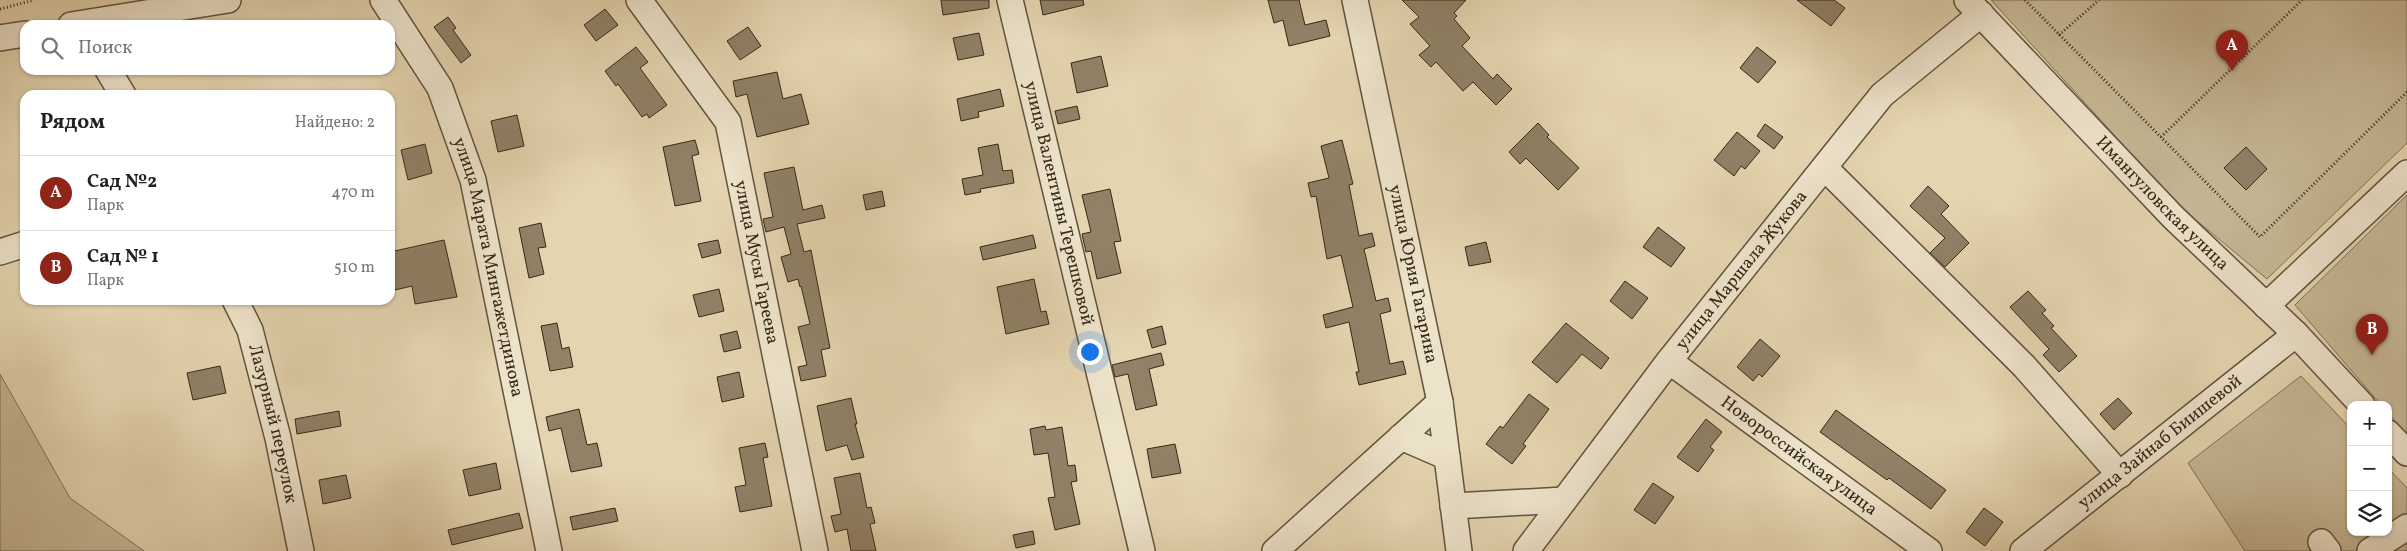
<!DOCTYPE html>
<html lang="ru">
<meta charset="utf-8">
<style>
:root{--surface:#fff;--page:#f6f6f6;--text:#222;--muted:#767676;--line:#e0e0e0;--accent:#8f2418}
body{margin:0;font-family:Vollkorn,serif;background:var(--page);color:var(--text)}
.controls{position:absolute;right:15px;bottom:15px;display:grid;overflow:hidden;border-radius:10px;box-shadow:0 1px 4px #0004}
.controls button{width:45px;height:45px;display:grid;place-items:center;padding:0;border:0;border-bottom:1px solid var(--line);background:var(--surface);color:var(--text);font:25px sans-serif}
.you{position:absolute;left:1089px;top:351px;width:18px;height:18px;margin:-12px;border:4px solid #fff;border-radius:50%;background:#1a73e8;box-shadow:0 0 0 8px #1a73e833}
.badge{display:grid;place-items:center;width:32px;height:32px;border-radius:50%;background:var(--accent);color:#fff;font-size:16px;font-weight:700}
.pin{position:absolute;translate:-50% -41px;filter:drop-shadow(0 1px 2px #0008)}
.pin::after{content:'';position:absolute;top:26px;width:18px;height:15px;background:inherit;clip-path:polygon(0 0,100% 0,50% 100%)}
.list{margin:0;padding:0;list-style:none}
h2{display:flex;justify-content:space-between;align-items:center;height:65px;margin:0;padding:0 20px;font-size:21px}
h2 small{font-size:16px;font-weight:400;color:var(--muted)}
.list li{display:grid;grid-template-columns:32px 1fr auto;gap:15px;align-items:center;box-sizing:border-box;height:75px;padding:0 20px;border-top:1px solid var(--line)}
.list b{display:block;font-size:19px;white-space:nowrap}
.list p{margin:0;font-size:16px;white-space:nowrap;color:var(--muted)}
.list em{font-size:16px;font-style:normal;color:var(--muted)}
.icon{flex:none;width:28px;height:28px;fill:none;stroke:currentColor;stroke-width:2;stroke-linecap:round;stroke-linejoin:round}
.map{position:relative;flex:none;width:2407px;height:551px;overflow:hidden}
.search{position:absolute;background:var(--surface);box-shadow:0 1px 4px #0004;left:20px;top:20px;width:375px;height:55px;display:flex;align-items:center;gap:12px;box-sizing:border-box;padding:0 18px;border-radius:15px;color:var(--muted);font-size:19px}
.panel{position:absolute;background:var(--surface);box-shadow:0 1px 4px #0004;left:20px;top:90px;width:375px;height:215px;border-radius:15px}
.map>svg:first-child{display:block}
.green{fill:#c6b795;stroke:#7e7056}
.building{fill:#908167;stroke:#362818}
.lines{fill:none;stroke-linecap:round;stroke-linejoin:round}
.minor-casing{stroke:#62533e;stroke-width:28}
.path{stroke:#362818;stroke-width:3;stroke-dasharray:1 2.5;stroke-linecap:butt}
.minor{stroke:#ede3cb;stroke-width:25}
.labels{text-anchor:middle;dominant-baseline:central;stroke-width:4;stroke-linejoin:round;paint-order:stroke}
.street-label{font-size:18px;fill:#362818;stroke:#ede3cb}
</style>
<div class="map">
<svg width="2407" height="551" viewBox="0 0 2407 551">
<rect width="100%" height="100%" fill="#e4d4af"/>
<filter id="stains"><feTurbulence type="fractalNoise" baseFrequency=".004" numOctaves="4"/><feColorMatrix values="0 0 0 0 .2 0 0 0 0 .09 0 0 0 0 .02 0 0 0 .5 -.17"/></filter>
<radialGradient id="worn" r=".72"><stop offset=".6" stop-color="#630" stop-opacity="0"/><stop offset="1" stop-color="#630" stop-opacity=".3"/></radialGradient>
<!-- green -->
<path class="green" d="M 1991,0 L 2407,0 L 2407,143 L 2267,279 L 2179,206 Z
M 2407,195 L 2407,435 L 2388,413 L 2388,405 L 2381,405 L 2295,305 Z
M 0,374 L 70,498 L 144,551 L 0,551 Z
M 2301,376 L 2351,429 L 2351,532 L 2388,532 L 2388,468 L 2407,488 L 2407,551 L 2245,551 L 2188,463 Z"/>
<!-- building -->
<path class="building" d="M 941,0 L 989,0 L 989,8 L 943,15 Z
M 1040,0 L 1083,0 L 1084,5 L 1043,15 Z
M 1268,0 L 1299,0 L 1305,25 L 1326,20 L 1330,36 L 1289,46 L 1283,20 L 1274,23 Z
M 1402,0 L 1466,0 L 1454,13 L 1457,16 L 1454,19 L 1470,38 L 1462,46 L 1493,79 L 1497,74 L 1512,89 L 1496,105 L 1473,82 L 1463,91 L 1436,62 L 1431,67 L 1419,55 L 1430,46 L 1410,24 L 1419,17 Z
M 1797,0 L 1834,0 L 1845,8 L 1831,26 Z
M 605,9 L 618,25 L 596,41 L 584,25 Z
M 448,17 L 456,28 L 453,30 L 471,55 L 461,63 L 434,27 Z
M 748,27 L 761,46 L 740,60 L 727,41 Z
M 979,33 L 984,55 L 958,60 L 953,38 Z
M 636,47 L 648,62 L 640,68 L 667,105 L 649,118 L 647,114 L 642,117 L 618,84 L 616,86 L 605,71 Z
M 1757,47 L 1776,62 L 1758,83 L 1740,68 Z
M 1101,56 L 1108,86 L 1077,93 L 1071,63 Z
M 777,72 L 783,99 L 801,94 L 809,124 L 757,137 L 747,94 L 736,97 L 733,81 Z
M 1000,89 L 1004,106 L 978,112 L 979,117 L 961,121 L 957,99 Z
M 1077,106 L 1080,119 L 1058,124 L 1055,111 Z
M 517,115 L 524,146 L 498,152 L 491,121 Z
M 1538,123 L 1549,135 L 1547,137 L 1579,168 L 1558,190 L 1526,158 L 1520,164 L 1509,152 Z
M 1765,124 L 1783,137 L 1774,149 L 1757,136 Z
M 1737,132 L 1760,151 L 1745,169 L 1741,166 L 1734,176 L 1714,160 Z
M 695,140 L 699,154 L 692,156 L 701,201 L 675,206 L 663,147 Z
M 1342,140 L 1353,184 L 1349,185 L 1359,236 L 1372,233 L 1375,246 L 1364,249 L 1376,301 L 1388,298 L 1391,311 L 1380,314 L 1390,364 L 1403,361 L 1406,374 L 1359,385 L 1356,372 L 1359,372 L 1349,322 L 1326,328 L 1323,315 L 1353,307 L 1341,255 L 1327,259 L 1316,196 L 1311,197 L 1308,183 L 1329,178 L 1321,146 Z
M 425,144 L 432,173 L 408,180 L 401,150 Z
M 998,144 L 1003,171 L 1012,170 L 1014,183 L 980,189 L 981,192 L 965,195 L 962,179 L 983,175 L 978,148 Z
M 2246,147 L 2267,169 L 2246,190 L 2224,168 Z
M 794,167 L 803,210 L 822,205 L 825,218 L 797,224 L 804,252 L 811,250 L 830,348 L 821,350 L 826,376 L 801,381 L 798,367 L 807,365 L 798,327 L 810,324 L 801,286 L 800,287 L 798,279 L 788,282 L 781,257 L 791,254 L 784,227 L 766,232 L 763,219 L 773,217 L 764,173 Z
M 1928,186 L 1949,206 L 1941,214 L 1969,243 L 1945,267 L 1930,253 L 1945,238 L 1910,206 Z
M 1110,189 L 1121,241 L 1114,242 L 1121,273 L 1097,279 L 1091,251 L 1086,252 L 1082,234 L 1091,232 L 1082,195 Z
M 882,191 L 885,206 L 866,210 L 863,195 Z
M 541,223 L 546,247 L 538,248 L 544,274 L 529,278 L 519,228 Z
M 1658,227 L 1685,248 L 1671,267 L 1643,247 Z
M 1033,235 L 1036,248 L 983,260 L 980,247 Z
M 444,240 L 457,297 L 415,304 L 412,286 L 395,290 L 390,266 L 390,252 Z
M 718,240 L 721,253 L 702,258 L 698,244 Z
M 1486,242 L 1491,262 L 1469,266 L 1465,247 Z
M 1034,279 L 1041,312 L 1046,311 L 1049,324 L 1006,334 L 997,287 Z
M 1625,281 L 1648,298 L 1632,319 L 1610,301 Z
M 719,289 L 724,311 L 699,317 L 693,295 Z
M 2028,291 L 2046,310 L 2042,313 L 2054,326 L 2051,328 L 2077,356 L 2059,372 L 2043,355 L 2049,349 L 2010,307 Z
M 557,323 L 562,349 L 569,347 L 573,367 L 550,371 L 541,326 Z
M 1566,323 L 1609,358 L 1601,369 L 1582,354 L 1557,383 L 1532,362 Z
M 1162,326 L 1166,344 L 1152,348 L 1147,330 Z
M 737,331 L 741,348 L 724,352 L 720,335 Z
M 1760,339 L 1780,356 L 1762,377 L 1759,374 L 1753,381 L 1737,367 Z
M 1161,353 L 1164,365 L 1149,369 L 1157,405 L 1136,410 L 1128,374 L 1115,377 L 1112,365 Z
M 220,366 L 226,393 L 193,400 L 187,373 Z
M 739,372 L 744,397 L 722,402 L 717,377 Z
M 1529,394 L 1549,409 L 1523,444 L 1526,446 L 1512,464 L 1486,444 L 1500,426 L 1503,428 Z
M 851,398 L 857,424 L 855,424 L 864,457 L 852,460 L 847,445 L 826,451 L 817,406 Z
M 2118,398 L 2132,413 L 2114,430 L 2100,414 Z
M 579,409 L 587,445 L 597,443 L 602,466 L 571,472 L 561,428 L 549,431 L 546,417 Z
M 1836,410 L 1946,490 L 1931,509 L 1889,478 L 1887,480 L 1820,432 Z
M 339,411 L 341,426 L 297,434 L 295,419 Z
M 1706,419 L 1722,432 L 1710,447 L 1714,450 L 1698,472 L 1677,457 Z
M 1045,426 L 1046,430 L 1062,427 L 1068,466 L 1075,465 L 1077,481 L 1071,482 L 1080,524 L 1055,530 L 1048,498 L 1055,497 L 1048,453 L 1034,455 L 1030,429 Z
M 765,443 L 768,457 L 763,458 L 772,506 L 740,512 L 735,487 L 746,485 L 739,448 Z
M 1175,444 L 1181,473 L 1152,478 L 1147,449 Z
M 496,463 L 501,489 L 469,496 L 463,470 Z
M 860,473 L 867,508 L 871,507 L 875,523 L 870,524 L 876,551 L 851,551 L 847,529 L 835,532 L 831,516 L 841,514 L 834,478 Z
M 346,475 L 351,498 L 323,504 L 319,480 Z
M 1653,483 L 1674,497 L 1655,524 L 1634,510 Z
M 615,508 L 618,521 L 573,530 L 570,517 Z
M 1984,508 L 2003,522 L 1985,546 L 1966,532 Z
M 519,513 L 523,528 L 452,545 L 448,530 Z
M 1033,531 L 1035,544 L 1016,548 L 1013,535 Z"/>
<g class="lines">
<defs>
<g id="minor">
<path id="s1" d="M 383,0 L 440,88 L 473,180 L 549,551"/>
<path id="s2" d="M 639,0 L 728,122 L 815,551"/>
<path id="s3" d="M 1010,0 L 1142,551"/>
<path id="s4" d="M 1355,0 L 1440,402 L 1459,551"/>
<path id="s5" d="M 1967,0 L 2173,217 L 2296,334 L 2362,405"/>
<path d="M 71,25 L 228,0"/>
<path d="M 0,38 L 25,34"/>
<path d="M 108,70 L 123,95"/>
<path d="M 1825,168 L 2024,366 L 2120,475"/>
<path d="M 0,252 L 25,244"/>
<path id="s6" d="M 235,300 L 250,330 L 278,438 L 301,551"/>
<path d="M 2266,306 L 2407,173"/>
<path id="s7" d="M 1669,361 L 1929,551"/>
<path d="M 2388,433 L 2407,453"/>
<path d="M 1401,437 L 1447,457"/>
<path d="M 1453,506 L 1564,500"/>
<path d="M 2321,542 L 2328,551"/>
<path d="M 1275,551 L 1440,402"/>
<path id="s8" d="M 1526,551 L 1669,361 L 1882,95 L 1981,14"/>
<path id="s9" d="M 2023,551 L 2296,334"/>
<path d="M 2370,551 L 2407,527"/>
</g>
</defs>
<!-- minor casing -->
<use href="#minor" class="minor-casing"/>
<!-- path -->
<path class="path" d="M 2025,0 L 2260,237 L 2407,92
M 0,9 L 34,0
M 2059,35 L 2099,0
M 2161,137 L 2302,0"/>
<!-- minor -->
<use href="#minor" class="minor"/>
</g>
<g class="labels">
<!-- street labels -->
<g class="street-label">
<text stroke="none"><textPath href="#s3" startOffset="209">улица Валентины Терешковой</textPath></text>
<text stroke="none"><textPath href="#s5" startOffset="282">Имангуловская улица</textPath></text>
<text stroke="none"><textPath href="#s2" startOffset="294">улица Мусы Гареева</textPath></text>
<text stroke="none"><textPath href="#s1" startOffset="291">улица Марата Мингажетдинова</textPath></text>
<text stroke="none"><textPath href="#s8" startOffset="354">улица Маршала Жукова</textPath></text>
<text stroke="none"><textPath href="#s4" startOffset="280">улица Юрия Гагарина</textPath></text>
<text stroke="none"><textPath href="#s6" startOffset="130">Лазурный переулок</textPath></text>
<text stroke="none"><textPath href="#s9" startOffset="175">улица Зайнаб Биишевой</textPath></text>
<text stroke="none"><textPath href="#s7" startOffset="161">Новороссийская улица</textPath></text>
</g>
</g>
<rect width="100%" height="100%" filter="url(#stains)"/>
<rect width="100%" height="100%" fill="url(#worn)"/>
</svg>
<div class="controls">
<button>+</button>
<button>−</button>
<button><svg class="icon" aria-label="layers" viewBox="0 0 24 24"><path d="M12 4l9 5-9 5-9-5zM3 14l9 5 9-5"/></svg></button>
</div>
<div class="you"></div>
<div class="pin badge" style="left:2232px;top:71px">A</div>
<div class="pin badge" style="left:2372px;top:355px">B</div>
<div class="search"><svg class="icon" aria-label="search" viewBox="0 0 24 24"><circle cx="10" cy="10" r="6"/><path d="M15 15l6 6"/></svg>Поиск</div>
<section class="panel">
<h2>Рядом<small>Найдено: 2</small></h2>
<ul class="list">
<li><span class="badge">A</span><div><b>Сад №2</b><p>Парк</p></div><em>470 m</em></li>
<li><span class="badge">B</span><div><b>Сад № 1</b><p>Парк</p></div><em>510 m</em></li>
</ul>
</section>
</div>
